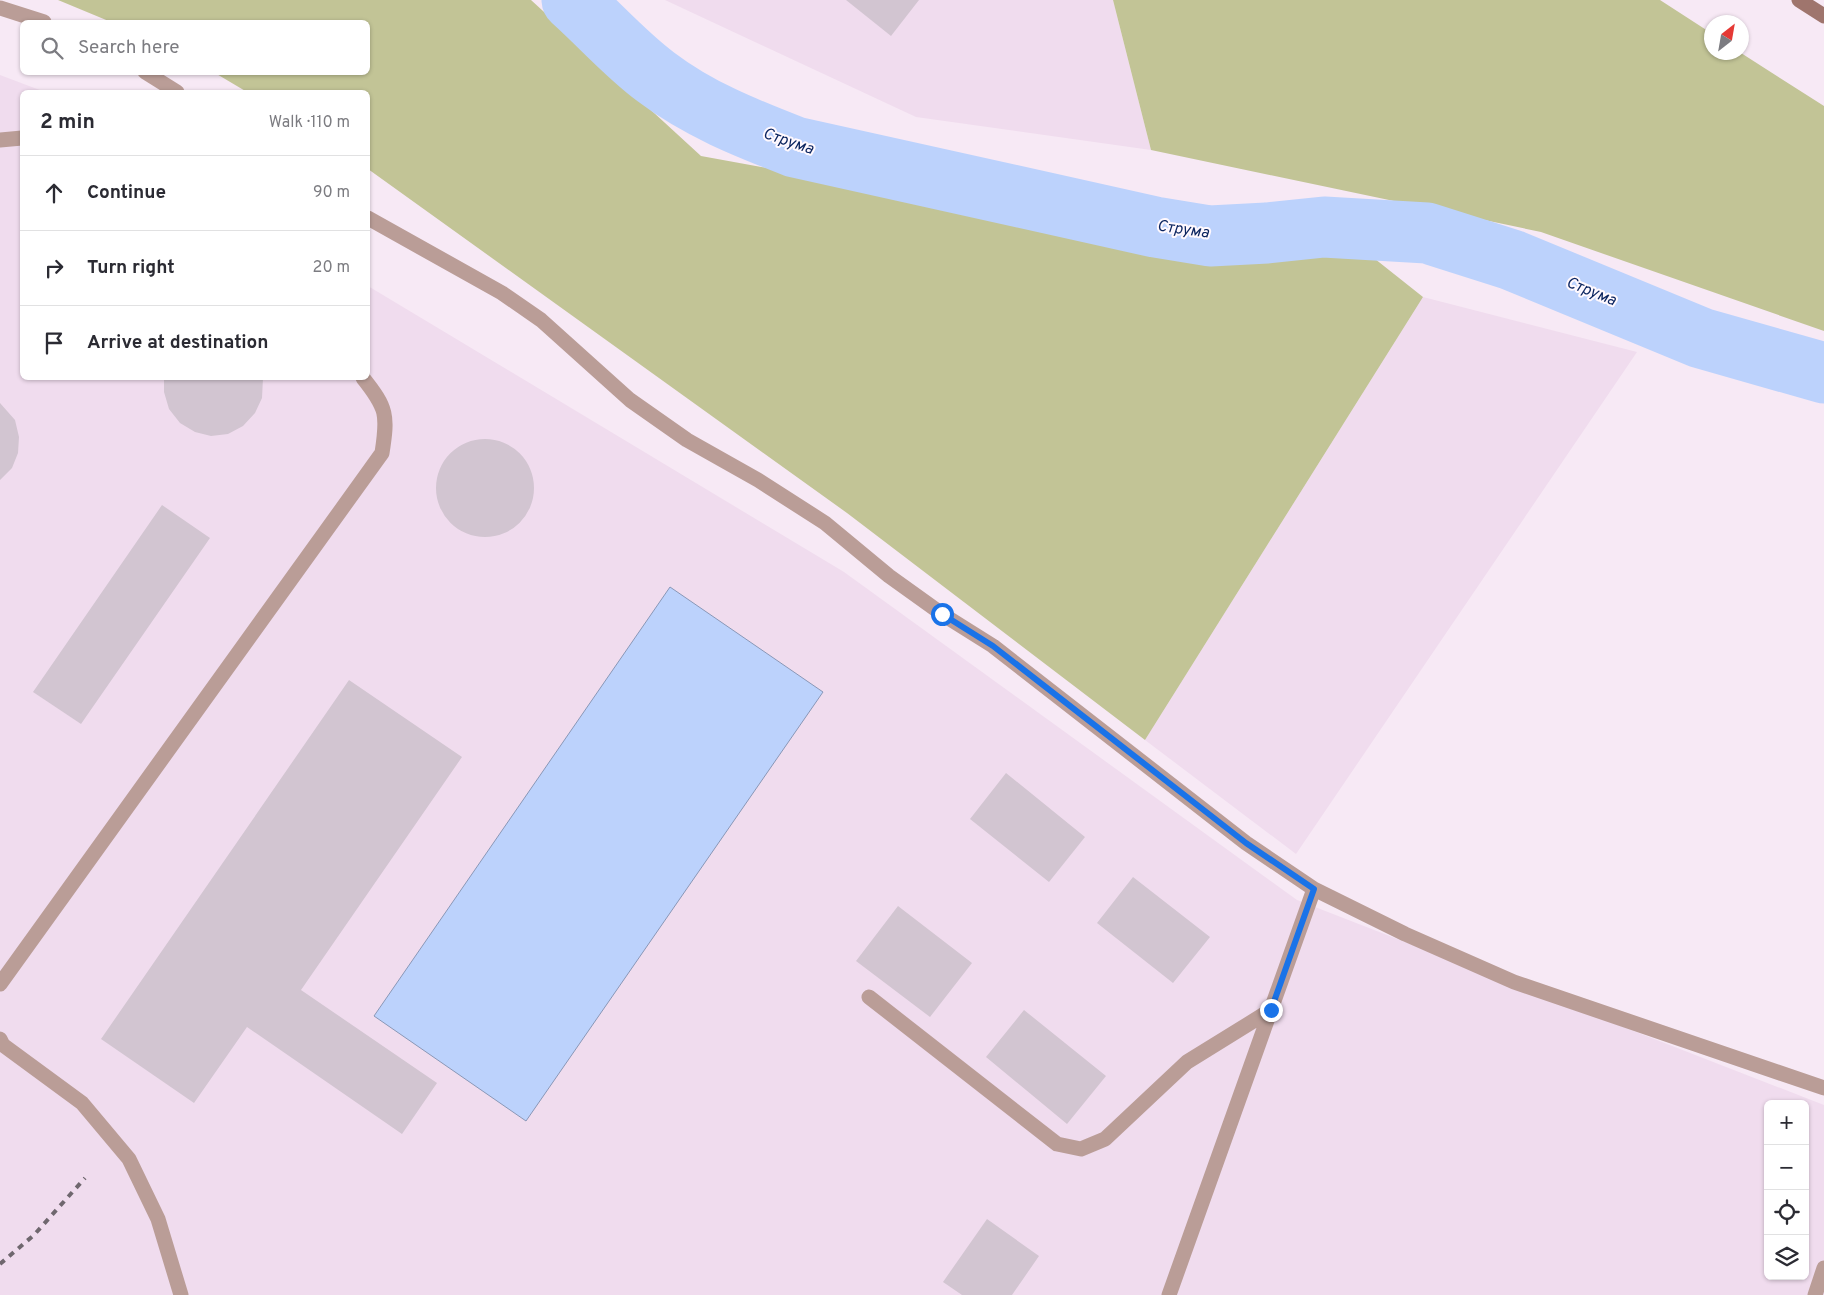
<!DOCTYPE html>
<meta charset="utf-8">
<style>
:root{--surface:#fff;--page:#f7f7f7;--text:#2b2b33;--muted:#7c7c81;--line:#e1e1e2}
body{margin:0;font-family:Overpass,sans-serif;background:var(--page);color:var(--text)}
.controls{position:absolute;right:15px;bottom:15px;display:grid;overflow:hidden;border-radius:8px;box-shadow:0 1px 4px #0004}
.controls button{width:45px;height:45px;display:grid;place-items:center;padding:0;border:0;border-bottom:1px solid var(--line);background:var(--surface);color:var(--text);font:25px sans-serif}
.compass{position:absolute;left:1704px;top:15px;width:45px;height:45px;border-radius:50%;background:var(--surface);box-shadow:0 1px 4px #0004;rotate:31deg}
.stop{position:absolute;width:15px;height:15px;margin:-11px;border:4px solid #1a73e8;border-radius:50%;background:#fff}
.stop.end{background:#1a73e8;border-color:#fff;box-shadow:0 1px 5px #0008}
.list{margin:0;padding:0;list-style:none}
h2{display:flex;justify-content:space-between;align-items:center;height:65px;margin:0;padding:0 20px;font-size:21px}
h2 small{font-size:16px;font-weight:400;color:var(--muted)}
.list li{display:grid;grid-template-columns:32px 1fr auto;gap:15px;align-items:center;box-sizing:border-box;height:75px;padding:0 20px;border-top:1px solid var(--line)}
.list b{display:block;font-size:19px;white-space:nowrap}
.list em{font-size:16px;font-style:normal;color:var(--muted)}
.icon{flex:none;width:28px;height:28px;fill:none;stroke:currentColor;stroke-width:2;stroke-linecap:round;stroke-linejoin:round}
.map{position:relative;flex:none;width:1824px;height:1295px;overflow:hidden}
.search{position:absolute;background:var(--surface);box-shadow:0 1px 4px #0004;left:20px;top:20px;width:350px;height:55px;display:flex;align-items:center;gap:12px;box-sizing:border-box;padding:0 18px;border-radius:8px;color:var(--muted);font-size:19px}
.panel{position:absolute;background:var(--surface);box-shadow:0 1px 4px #0004;left:20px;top:90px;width:350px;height:290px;border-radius:8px}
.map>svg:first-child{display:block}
.built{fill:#f0dcee;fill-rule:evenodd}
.green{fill:#c2c496}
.water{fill:#bcd2fc;stroke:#8997b6}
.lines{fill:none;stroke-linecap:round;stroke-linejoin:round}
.river{stroke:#bcd2fc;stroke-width:61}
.building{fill:#d2c5d1}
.lane{stroke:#ba9d97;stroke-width:15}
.secondary{stroke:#9f756d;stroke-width:15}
.rail{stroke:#6f676e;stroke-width:4;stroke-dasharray:6 6;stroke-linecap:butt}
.route{stroke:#1a73e8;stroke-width:6}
.labels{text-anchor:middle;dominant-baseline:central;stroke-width:4;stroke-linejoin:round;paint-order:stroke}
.water-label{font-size:16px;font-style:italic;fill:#0a245f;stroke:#fff9fe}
</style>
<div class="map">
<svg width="1824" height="1295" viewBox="0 0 1824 1295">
<rect width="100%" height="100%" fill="#f7e9f5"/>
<!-- built -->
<path class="built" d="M 665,0 L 1113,0 L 1151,150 L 916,117 Z
M 0,75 L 45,92 L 22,92 L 22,378 L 368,378 L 368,286 L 844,572 L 1297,900 L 1824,1105 L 1824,1295 L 0,1295 ZM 1768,1104 L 1805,1104 L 1805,1276 L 1768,1276 Z
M 1423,297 L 1637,352 L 1296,854 L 1145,740 Z"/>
<!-- green -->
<path class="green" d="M 58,0 L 531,0 L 701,156 L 1241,254 L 1365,251 L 1423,297 L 1145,740 L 847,513 L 368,169 L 368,92 L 247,92 L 215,73 L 368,72 L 368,22 L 111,22 Z
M 1113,0 L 1660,0 L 1711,33 L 1712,52 L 1741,53 L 1824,106 L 1824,331 L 1541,232 L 1151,150 Z"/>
<!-- water -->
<path class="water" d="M 670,587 L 823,692 L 526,1121 L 374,1016 Z"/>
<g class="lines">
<!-- river -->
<path class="river" d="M 572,0 C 600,25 626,55 656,77 C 698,109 746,128 795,147 L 1155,227 L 1210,236 L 1267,233 L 1324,227 L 1427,233 L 1512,260 L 1701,338 L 1824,373"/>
</g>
<!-- building -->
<path class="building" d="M 846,0 L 919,0 L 891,36 Z
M 164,378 L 263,378 L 262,398 L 255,413 L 243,426 L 228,434 L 211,436 L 195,432 L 180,423 L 169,409 L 164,392 Z
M 0,403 L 15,420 L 19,437 L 18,453 L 12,468 L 0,480 Z
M436 488a49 49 0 1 1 98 0a49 49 0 1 1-98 0Z
M 162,505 L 210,538 L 81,724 L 33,692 Z
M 349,680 L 462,757 L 301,990 L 437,1083 L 402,1134 L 247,1027 L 194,1103 L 101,1039 Z
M 1006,773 L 1085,837 L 1049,882 L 970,819 Z
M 1133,877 L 1210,937 L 1173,983 L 1097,923 Z
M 898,906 L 972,963 L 930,1017 L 856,961 Z
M 1024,1010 L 1106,1076 L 1067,1124 L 986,1057 Z
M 987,1219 L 1039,1256 L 1012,1295 L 962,1295 L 943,1282 Z"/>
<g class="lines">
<!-- lane -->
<path class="lane" d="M 0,8 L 44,22
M 145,72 L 177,92
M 0,140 L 22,138
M 368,218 L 502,293 L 541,320 L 630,400 L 687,440 L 758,480 L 825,523 L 889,576 L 942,614 L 993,646 L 1246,843 L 1314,889 L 1405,934 L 1514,982 L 1824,1088
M 0,984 L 382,453 C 388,415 387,408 363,378
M 869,997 L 1057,1144 L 1081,1149 L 1105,1139 L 1187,1062 L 1271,1010
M 0,1039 L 3,1045 L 82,1103 L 129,1159 L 158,1219 L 181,1295
M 1169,1295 L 1314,889
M 1815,1295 L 1824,1268"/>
<!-- secondary -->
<path class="secondary" d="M 1799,0 L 1824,16"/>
<!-- rail -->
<path class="rail" d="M 0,1264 L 34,1235 L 85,1178"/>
</g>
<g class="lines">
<!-- route -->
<path class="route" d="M 942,614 L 993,646 L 1246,843 L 1314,889 L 1271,1010"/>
</g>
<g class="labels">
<!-- water labels -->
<g class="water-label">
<text transform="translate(788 142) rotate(19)">Струма</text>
<text transform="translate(1183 230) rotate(8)">Струма</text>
<text transform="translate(1591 292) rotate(22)">Струма</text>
</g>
</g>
</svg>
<div class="controls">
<button>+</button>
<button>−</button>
<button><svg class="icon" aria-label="locate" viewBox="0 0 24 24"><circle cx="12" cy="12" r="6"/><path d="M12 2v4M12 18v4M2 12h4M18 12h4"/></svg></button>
<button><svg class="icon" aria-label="layers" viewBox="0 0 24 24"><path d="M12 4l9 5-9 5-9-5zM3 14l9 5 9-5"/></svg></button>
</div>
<svg class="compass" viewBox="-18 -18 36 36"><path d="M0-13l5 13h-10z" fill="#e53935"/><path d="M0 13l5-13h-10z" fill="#7c7c81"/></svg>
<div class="stop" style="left:942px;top:614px"></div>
<div class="stop end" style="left:1271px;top:1010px"></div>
<div class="search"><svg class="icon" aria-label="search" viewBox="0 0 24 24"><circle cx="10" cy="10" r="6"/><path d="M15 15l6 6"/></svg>Search here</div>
<section class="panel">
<h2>2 min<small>Walk · 110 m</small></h2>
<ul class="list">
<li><svg class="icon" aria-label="ahead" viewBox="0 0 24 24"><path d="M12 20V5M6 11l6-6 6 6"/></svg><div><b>Continue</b></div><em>90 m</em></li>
<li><svg class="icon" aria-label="right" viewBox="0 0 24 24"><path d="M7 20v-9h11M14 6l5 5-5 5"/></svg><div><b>Turn right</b></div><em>20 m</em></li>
<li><svg class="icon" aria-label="arrive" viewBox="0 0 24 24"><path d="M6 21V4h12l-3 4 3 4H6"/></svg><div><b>Arrive at destination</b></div></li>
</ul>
</section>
</div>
